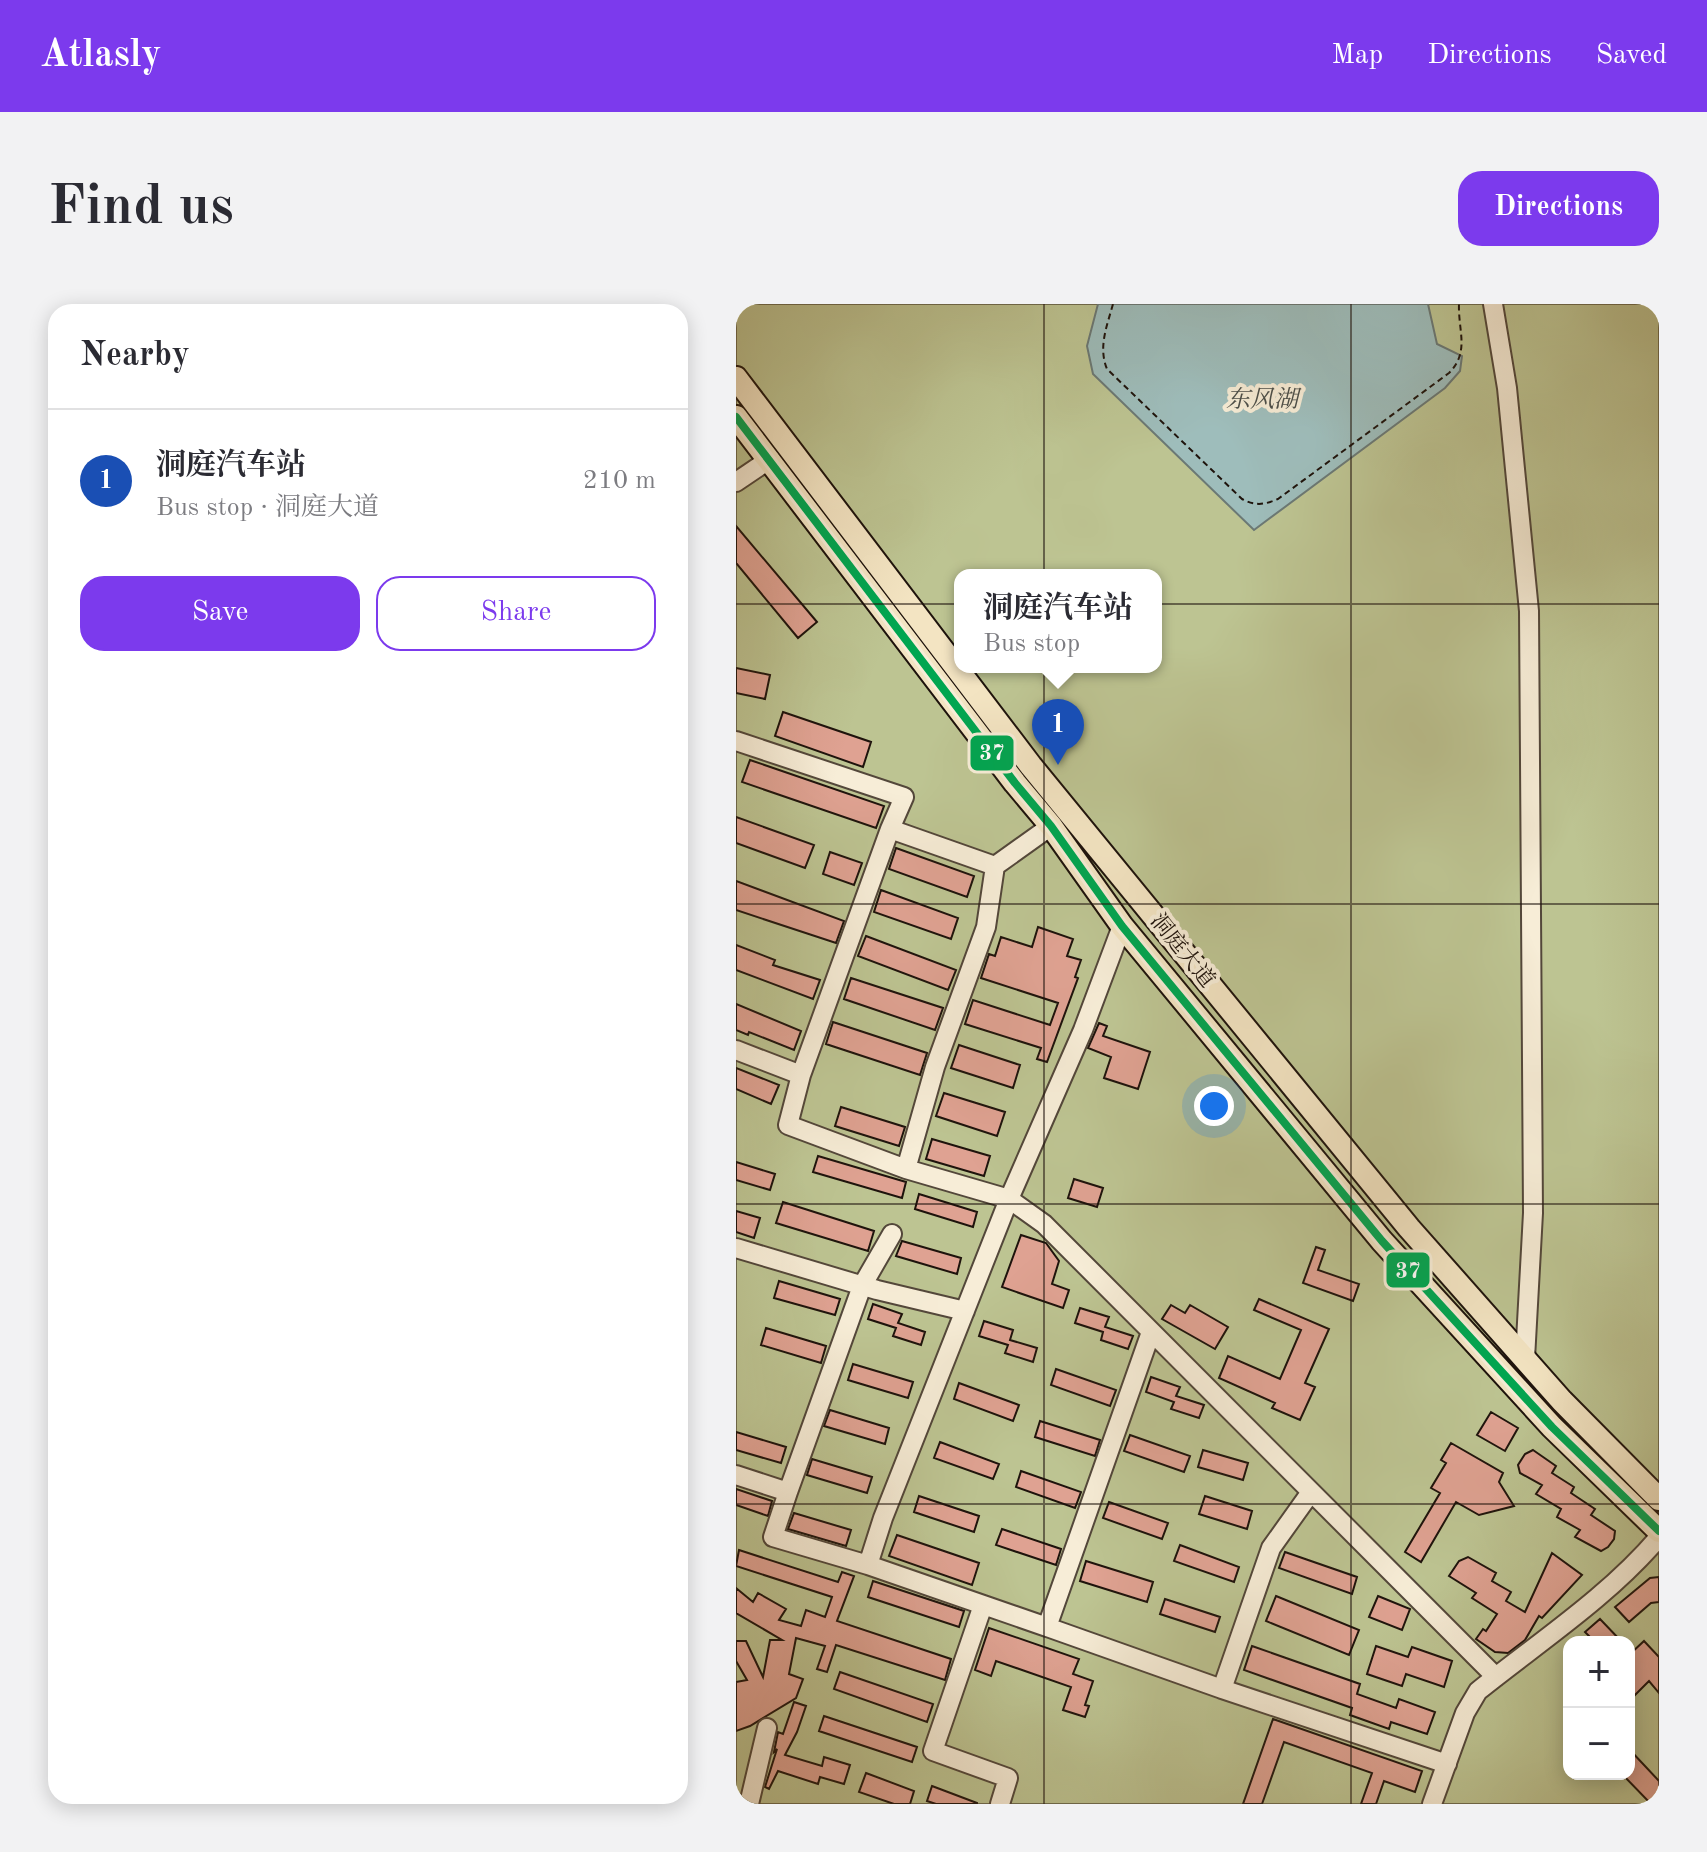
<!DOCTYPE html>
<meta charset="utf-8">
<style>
:root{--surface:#fff;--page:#f2f2f3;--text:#2b2b33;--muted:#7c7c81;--line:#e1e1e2;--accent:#7c3aed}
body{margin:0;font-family:"Old Standard TT","Noto Serif SC",serif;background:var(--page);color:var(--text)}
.controls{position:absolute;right:24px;bottom:24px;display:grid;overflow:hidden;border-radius:16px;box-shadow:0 4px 20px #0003}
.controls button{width:72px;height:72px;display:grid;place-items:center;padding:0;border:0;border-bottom:2px solid var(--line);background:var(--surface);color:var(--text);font:40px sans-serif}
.you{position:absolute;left:478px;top:802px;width:28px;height:28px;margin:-20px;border:6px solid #fff;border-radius:50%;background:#1a73e8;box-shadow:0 0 0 12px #1a73e833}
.badge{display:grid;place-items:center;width:52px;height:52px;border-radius:50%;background:var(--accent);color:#fff;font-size:26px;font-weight:700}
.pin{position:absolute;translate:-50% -66px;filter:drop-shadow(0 2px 4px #0008)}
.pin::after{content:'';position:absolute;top:42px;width:28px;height:24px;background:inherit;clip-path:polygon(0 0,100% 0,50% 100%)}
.popup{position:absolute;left:218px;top:265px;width:208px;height:104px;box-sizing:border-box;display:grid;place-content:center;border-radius:16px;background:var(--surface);filter:drop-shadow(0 2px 6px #0005);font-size:26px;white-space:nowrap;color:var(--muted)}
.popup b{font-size:30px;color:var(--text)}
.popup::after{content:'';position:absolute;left:50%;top:100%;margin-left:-16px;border:16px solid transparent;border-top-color:var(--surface)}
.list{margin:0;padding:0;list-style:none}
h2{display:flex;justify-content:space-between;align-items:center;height:104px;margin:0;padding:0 32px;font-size:34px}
h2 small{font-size:26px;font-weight:400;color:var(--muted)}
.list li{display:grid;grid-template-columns:52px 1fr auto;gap:24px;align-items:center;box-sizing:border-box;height:144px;padding:0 32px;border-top:2px solid var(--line)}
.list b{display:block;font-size:30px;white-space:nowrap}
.list p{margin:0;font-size:26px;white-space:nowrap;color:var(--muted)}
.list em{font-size:26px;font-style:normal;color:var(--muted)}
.actions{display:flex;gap:16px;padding:24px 32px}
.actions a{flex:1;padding:18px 0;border:2px solid var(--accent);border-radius:24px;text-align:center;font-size:28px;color:var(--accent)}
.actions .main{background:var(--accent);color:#fff}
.map{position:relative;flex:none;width:923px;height:1500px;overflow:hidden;border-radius:24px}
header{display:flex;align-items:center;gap:48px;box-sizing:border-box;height:112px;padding:0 40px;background:var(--accent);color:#fff}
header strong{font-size:38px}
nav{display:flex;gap:44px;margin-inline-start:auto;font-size:28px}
.intro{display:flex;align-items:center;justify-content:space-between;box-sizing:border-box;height:192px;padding:0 48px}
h1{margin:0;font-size:56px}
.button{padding:20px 36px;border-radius:24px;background:var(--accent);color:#fff;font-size:28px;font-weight:700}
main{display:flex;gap:48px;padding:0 48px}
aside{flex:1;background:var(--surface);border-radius:24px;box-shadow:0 4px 20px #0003}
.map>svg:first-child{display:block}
.green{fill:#bdc492;stroke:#6e6c4f;stroke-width:2;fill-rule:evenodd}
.water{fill:#9ebdbb;stroke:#6b7975;stroke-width:2}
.building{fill:#dfa292;stroke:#1e130c;stroke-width:2}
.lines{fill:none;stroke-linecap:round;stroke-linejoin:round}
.minor-casing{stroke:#53473a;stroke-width:22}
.major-casing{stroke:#1e130c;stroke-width:26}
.path{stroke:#1e130c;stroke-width:2;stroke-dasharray:6 4;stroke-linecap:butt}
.minor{stroke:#f7edd7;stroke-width:18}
.major{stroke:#f3e4c2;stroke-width:22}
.bus-1-casing{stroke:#f7edd7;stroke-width:14}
.bus-1{stroke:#00a651;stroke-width:8}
.grid{fill:none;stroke:#1e130c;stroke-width:2;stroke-opacity:0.55}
.labels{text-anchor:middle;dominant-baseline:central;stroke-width:8;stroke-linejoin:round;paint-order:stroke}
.street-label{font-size:22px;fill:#1e130c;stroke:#f7edd7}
.water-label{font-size:24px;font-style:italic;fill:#4b4e49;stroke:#f7edd7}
.line-badge{stroke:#f7edd7;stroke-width:3}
.badge-label{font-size:22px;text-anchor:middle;font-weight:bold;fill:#fff}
</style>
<header>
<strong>Atlasly</strong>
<nav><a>Map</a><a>Directions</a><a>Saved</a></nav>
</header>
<div class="intro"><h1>Find us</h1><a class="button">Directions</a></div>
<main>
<aside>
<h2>Nearby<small></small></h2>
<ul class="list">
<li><span class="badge" style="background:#1a4fb4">1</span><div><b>洞庭汽车站</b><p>Bus stop · 洞庭大道</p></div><em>210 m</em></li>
</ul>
<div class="actions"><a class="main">Save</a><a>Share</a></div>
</aside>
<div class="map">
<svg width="923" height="1500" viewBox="0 0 923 1500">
<rect width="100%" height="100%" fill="#f3e4c2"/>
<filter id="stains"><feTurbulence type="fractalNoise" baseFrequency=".0025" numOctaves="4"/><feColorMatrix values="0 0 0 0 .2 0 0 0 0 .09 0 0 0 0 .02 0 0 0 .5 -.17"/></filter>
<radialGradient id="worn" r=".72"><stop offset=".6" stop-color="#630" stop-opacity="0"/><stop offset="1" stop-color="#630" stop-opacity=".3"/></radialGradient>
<!-- green -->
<path class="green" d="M 0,0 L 923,0 L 923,1500 L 0,1500 ZM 224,271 L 420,271 L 420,363 L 224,363 ZM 833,1338 L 893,1338 L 893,1470 L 833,1470 Z"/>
<!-- water -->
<path class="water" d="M 362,0 L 692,0 L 701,40 L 726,52 L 724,67 L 709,84 L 518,226 L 357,70 L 351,42 Z"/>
<!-- building -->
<path class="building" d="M 0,222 L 81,318 L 62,334 L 0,259 Z
M 0,364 L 34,371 L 29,395 L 0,389 Z
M 47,408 L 135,438 L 127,463 L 39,432 Z
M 14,456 L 148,502 L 140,524 L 6,478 Z
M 0,513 L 78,541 L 69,564 L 0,539 Z
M 160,544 L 238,572 L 231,593 L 153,565 Z
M 94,548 L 126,559 L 118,581 L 87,570 Z
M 0,577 L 108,617 L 100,639 L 0,606 Z
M 145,586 L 222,614 L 215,635 L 138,608 Z
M 302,623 L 337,635 L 331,652 L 345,656 L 339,673 L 342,674 L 311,758 L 301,755 L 305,744 L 229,720 L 237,696 L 314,721 L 322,699 L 245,674 L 253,650 L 259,652 L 265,633 L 296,643 Z
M 130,632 L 220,666 L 212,686 L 122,652 Z
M 0,641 L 39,656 L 37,661 L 84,676 L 77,695 L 0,666 Z
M 115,674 L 207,704 L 199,726 L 108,695 Z
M 0,700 L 65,727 L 58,746 L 13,728 L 12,731 L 0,726 Z
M 97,718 L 191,749 L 184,771 L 90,740 Z
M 363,719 L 371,722 L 367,732 L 414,748 L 402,785 L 368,774 L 375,753 L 352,744 Z
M 223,741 L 284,761 L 277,784 L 215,764 Z
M 0,764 L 43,781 L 35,800 L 0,785 Z
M 208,789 L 269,808 L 261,832 L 200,812 Z
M 105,803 L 169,823 L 163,842 L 99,822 Z
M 196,835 L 254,852 L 248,872 L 190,855 Z
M 82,852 L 170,878 L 166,894 L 77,868 Z
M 0,858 L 39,870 L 34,886 L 0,876 Z
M 338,875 L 367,884 L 361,903 L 332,894 Z
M 183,890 L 241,908 L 237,923 L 179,905 Z
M 47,898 L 138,927 L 132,947 L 40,919 Z
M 0,907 L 24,914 L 18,934 L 0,928 Z
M 285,931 L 310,939 L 323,957 L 316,980 L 333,986 L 327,1004 L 266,983 Z
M 166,937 L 225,954 L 221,970 L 160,952 Z
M 580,943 L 589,946 L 582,966 L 623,980 L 617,997 L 567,979 Z
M 43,977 L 104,995 L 99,1011 L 38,994 Z
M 523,995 L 593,1025 L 569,1079 L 579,1083 L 564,1116 L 536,1104 L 539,1099 L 483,1074 L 492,1052 L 544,1075 L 565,1026 L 518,1006 Z
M 137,1000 L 166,1010 L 162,1019 L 189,1028 L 185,1041 L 157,1032 L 160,1024 L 132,1015 Z
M 435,1001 L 449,1009 L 454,1001 L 492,1023 L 479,1045 L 426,1015 Z
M 344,1004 L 373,1013 L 369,1023 L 397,1032 L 392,1045 L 365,1036 L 367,1028 L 339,1019 Z
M 248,1017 L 277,1026 L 274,1036 L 301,1044 L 297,1058 L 269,1049 L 272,1041 L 243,1032 Z
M 30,1024 L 90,1042 L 85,1059 L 25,1041 Z
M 117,1060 L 177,1078 L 172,1094 L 112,1076 Z
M 320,1065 L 380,1086 L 374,1102 L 315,1081 Z
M 415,1073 L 444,1083 L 440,1092 L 468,1101 L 463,1114 L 435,1105 L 438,1098 L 410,1088 Z
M 223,1079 L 283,1101 L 277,1117 L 218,1095 Z
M 94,1106 L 153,1124 L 149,1140 L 88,1122 Z
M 755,1108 L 782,1124 L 769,1147 L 741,1131 Z
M 304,1117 L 364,1136 L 359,1152 L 299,1133 Z
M 0,1128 L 50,1143 L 45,1159 L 0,1146 Z
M 394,1131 L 454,1152 L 448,1168 L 388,1147 Z
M 204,1138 L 263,1160 L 257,1175 L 198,1154 Z
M 715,1139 L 767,1169 L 763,1178 L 778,1202 L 743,1211 L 720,1198 L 685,1258 L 669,1248 L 704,1189 L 695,1184 L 710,1159 L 705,1156 Z
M 467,1146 L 512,1159 L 507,1176 L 462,1163 Z
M 797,1146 L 820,1162 L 816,1169 L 838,1183 L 835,1189 L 859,1205 L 855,1211 L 879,1227 L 878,1235 L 872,1243 L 865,1247 L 839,1233 L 844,1226 L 821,1213 L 825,1205 L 800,1190 L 806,1181 L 784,1169 L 782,1161 L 789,1150 Z
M 76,1155 L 136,1173 L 131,1189 L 71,1171 Z
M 285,1167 L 345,1188 L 339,1204 L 280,1183 Z
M 0,1185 L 36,1197 L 32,1212 L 0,1201 Z
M 183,1192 L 243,1212 L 238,1228 L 178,1208 Z
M 469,1192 L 516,1207 L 511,1225 L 463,1210 Z
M 373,1198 L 432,1219 L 426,1235 L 367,1214 Z
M 58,1209 L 115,1226 L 110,1242 L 52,1225 Z
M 266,1225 L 325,1245 L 320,1261 L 260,1241 Z
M 161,1231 L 243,1259 L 236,1281 L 153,1252 Z
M 444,1241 L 503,1263 L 498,1278 L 438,1257 Z
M 3,1246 L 102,1278 L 106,1268 L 118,1272 L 101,1317 L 215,1355 L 209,1376 L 100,1341 L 91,1368 L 81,1365 L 89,1342 L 60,1334 L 53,1370 L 67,1375 L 60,1394 L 14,1422 L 0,1427 L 0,1378 L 11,1376 L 0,1357 L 0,1337 L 10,1337 L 27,1373 L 34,1336 L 46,1336 L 0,1309 L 0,1284 L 17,1298 L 22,1289 L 50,1305 L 43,1316 L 65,1322 L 70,1306 L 89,1313 L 96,1293 L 0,1262 Z
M 549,1248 L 621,1273 L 616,1290 L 543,1264 Z
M 816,1249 L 846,1271 L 806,1314 L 803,1312 L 789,1336 L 772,1349 L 759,1348 L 740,1335 L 747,1325 L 750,1327 L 761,1310 L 736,1294 L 740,1289 L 713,1272 L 723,1257 L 732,1253 L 760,1269 L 756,1277 L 775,1288 L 770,1297 L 789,1308 Z
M 350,1257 L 417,1278 L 411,1298 L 344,1277 Z
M 923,1273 L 923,1298 L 915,1299 L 893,1318 L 879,1303 L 914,1274 Z
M 137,1277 L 228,1307 L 223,1323 L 132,1293 Z
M 540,1292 L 623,1326 L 613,1351 L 530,1317 Z
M 642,1292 L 674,1305 L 666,1326 L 633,1313 Z
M 429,1295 L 484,1313 L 479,1328 L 424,1310 Z
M 864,1315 L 886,1338 L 859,1338 L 849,1328 Z
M 253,1324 L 343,1355 L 337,1370 L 357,1377 L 349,1401 L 353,1402 L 349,1413 L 327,1406 L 335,1383 L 260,1357 L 255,1372 L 239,1366 Z
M 908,1337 L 923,1353 L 923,1389 L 913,1377 L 893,1397 L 893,1351 Z
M 516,1342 L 624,1380 L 621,1390 L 660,1404 L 663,1395 L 699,1408 L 691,1430 L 655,1418 L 653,1425 L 614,1411 L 616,1404 L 508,1366 Z
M 640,1342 L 672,1353 L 676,1343 L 716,1357 L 708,1383 L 670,1370 L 666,1382 L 631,1370 Z
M 104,1368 L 197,1400 L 191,1418 L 98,1385 Z
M 58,1398 L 70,1402 L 61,1428 L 49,1451 L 86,1462 L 88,1453 L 114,1461 L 108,1480 L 84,1473 L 82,1480 L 42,1467 L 33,1485 L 29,1483 L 41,1445 L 38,1448 L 42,1428 L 47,1430 Z
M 88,1412 L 181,1443 L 176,1458 L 83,1427 Z
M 537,1415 L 686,1467 L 679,1488 L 648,1477 L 640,1500 L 625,1500 L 636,1469 L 548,1438 L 526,1500 L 507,1500 Z
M 893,1445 L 923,1477 L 923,1500 L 915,1500 L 886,1470 L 893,1470 Z
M 130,1469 L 178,1487 L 174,1500 L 158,1500 L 123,1488 Z
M 196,1482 L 241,1499 L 241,1500 L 200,1500 L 191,1497 Z"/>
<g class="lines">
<defs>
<path id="minor" d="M 757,0 L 771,84 L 793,307 L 797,909 L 789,1055
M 0,178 L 34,155
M 0,437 L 168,493 L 154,525
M 386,622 L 347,726 L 273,895 L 308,920 L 760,1373
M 0,746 L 65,771
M 170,865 L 199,763 L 250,623 L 259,562
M 0,944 L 141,986 L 229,1007
M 0,1171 L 52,1188 L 37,1233 L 132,1261 L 311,1323 L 415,1028
M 52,1188 L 126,982 L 156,930
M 575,1188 L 535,1244 L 486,1385 L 711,1460
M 132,1261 L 147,1214 L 273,895 L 170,865 L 52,821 L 65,771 L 154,525 L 259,562 L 315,522
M 247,1301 L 197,1447 L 272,1474 L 264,1500
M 311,1323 L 486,1385
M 13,1500 L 31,1424
M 696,1500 L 729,1409 L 742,1387 C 803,1338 872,1293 923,1233"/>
<path id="major" d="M 0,74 L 295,462 L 673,924 L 826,1097 L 923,1195
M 0,113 L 279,479 L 315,522 L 386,622 L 646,937 L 816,1123 L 923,1227"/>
</defs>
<!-- minor casing -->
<use href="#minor" class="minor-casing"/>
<!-- major casing -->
<use href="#major" class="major-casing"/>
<!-- path -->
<path class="path" d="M 377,0 C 371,22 362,43 371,65 L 506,195 C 519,202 528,201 542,195 L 713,69 C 734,48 722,27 723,0"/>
<!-- minor -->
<use href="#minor" class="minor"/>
<!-- major -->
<use href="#major" class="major"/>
<defs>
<path id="bus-1" d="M 0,113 L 279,479 L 315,522 L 386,622 L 646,937 L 816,1123 L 923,1227"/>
</defs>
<!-- bus-1 casing -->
<use href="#bus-1" class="bus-1-casing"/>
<!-- bus-1 -->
<use href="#bus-1" class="bus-1"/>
</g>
<!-- grid -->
<path class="grid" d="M 308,0 L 308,1500M 615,0 L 615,1500M 0,300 L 923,300M 0,600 L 923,600M 0,900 L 923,900M 0,1200 L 923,1200"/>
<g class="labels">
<!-- street labels -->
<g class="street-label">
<text transform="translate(446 647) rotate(51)">洞庭大道</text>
</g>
<!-- water labels -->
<g class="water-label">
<text x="526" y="97">东风湖</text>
</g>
</g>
<g class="line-badge">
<rect x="233" y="430" width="46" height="38" rx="8" fill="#00a651"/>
<rect x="649" y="947" width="46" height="38" rx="8" fill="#00a651"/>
</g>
<g class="badge-label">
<text x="256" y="456">37</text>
<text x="672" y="974">37</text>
</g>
<rect width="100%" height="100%" filter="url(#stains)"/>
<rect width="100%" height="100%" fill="url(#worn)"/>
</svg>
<div class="controls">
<button>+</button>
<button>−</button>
</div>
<div class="you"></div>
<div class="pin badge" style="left:322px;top:461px;background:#1a4fb4">1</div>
<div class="popup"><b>洞庭汽车站</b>Bus stop</div>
</div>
</main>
